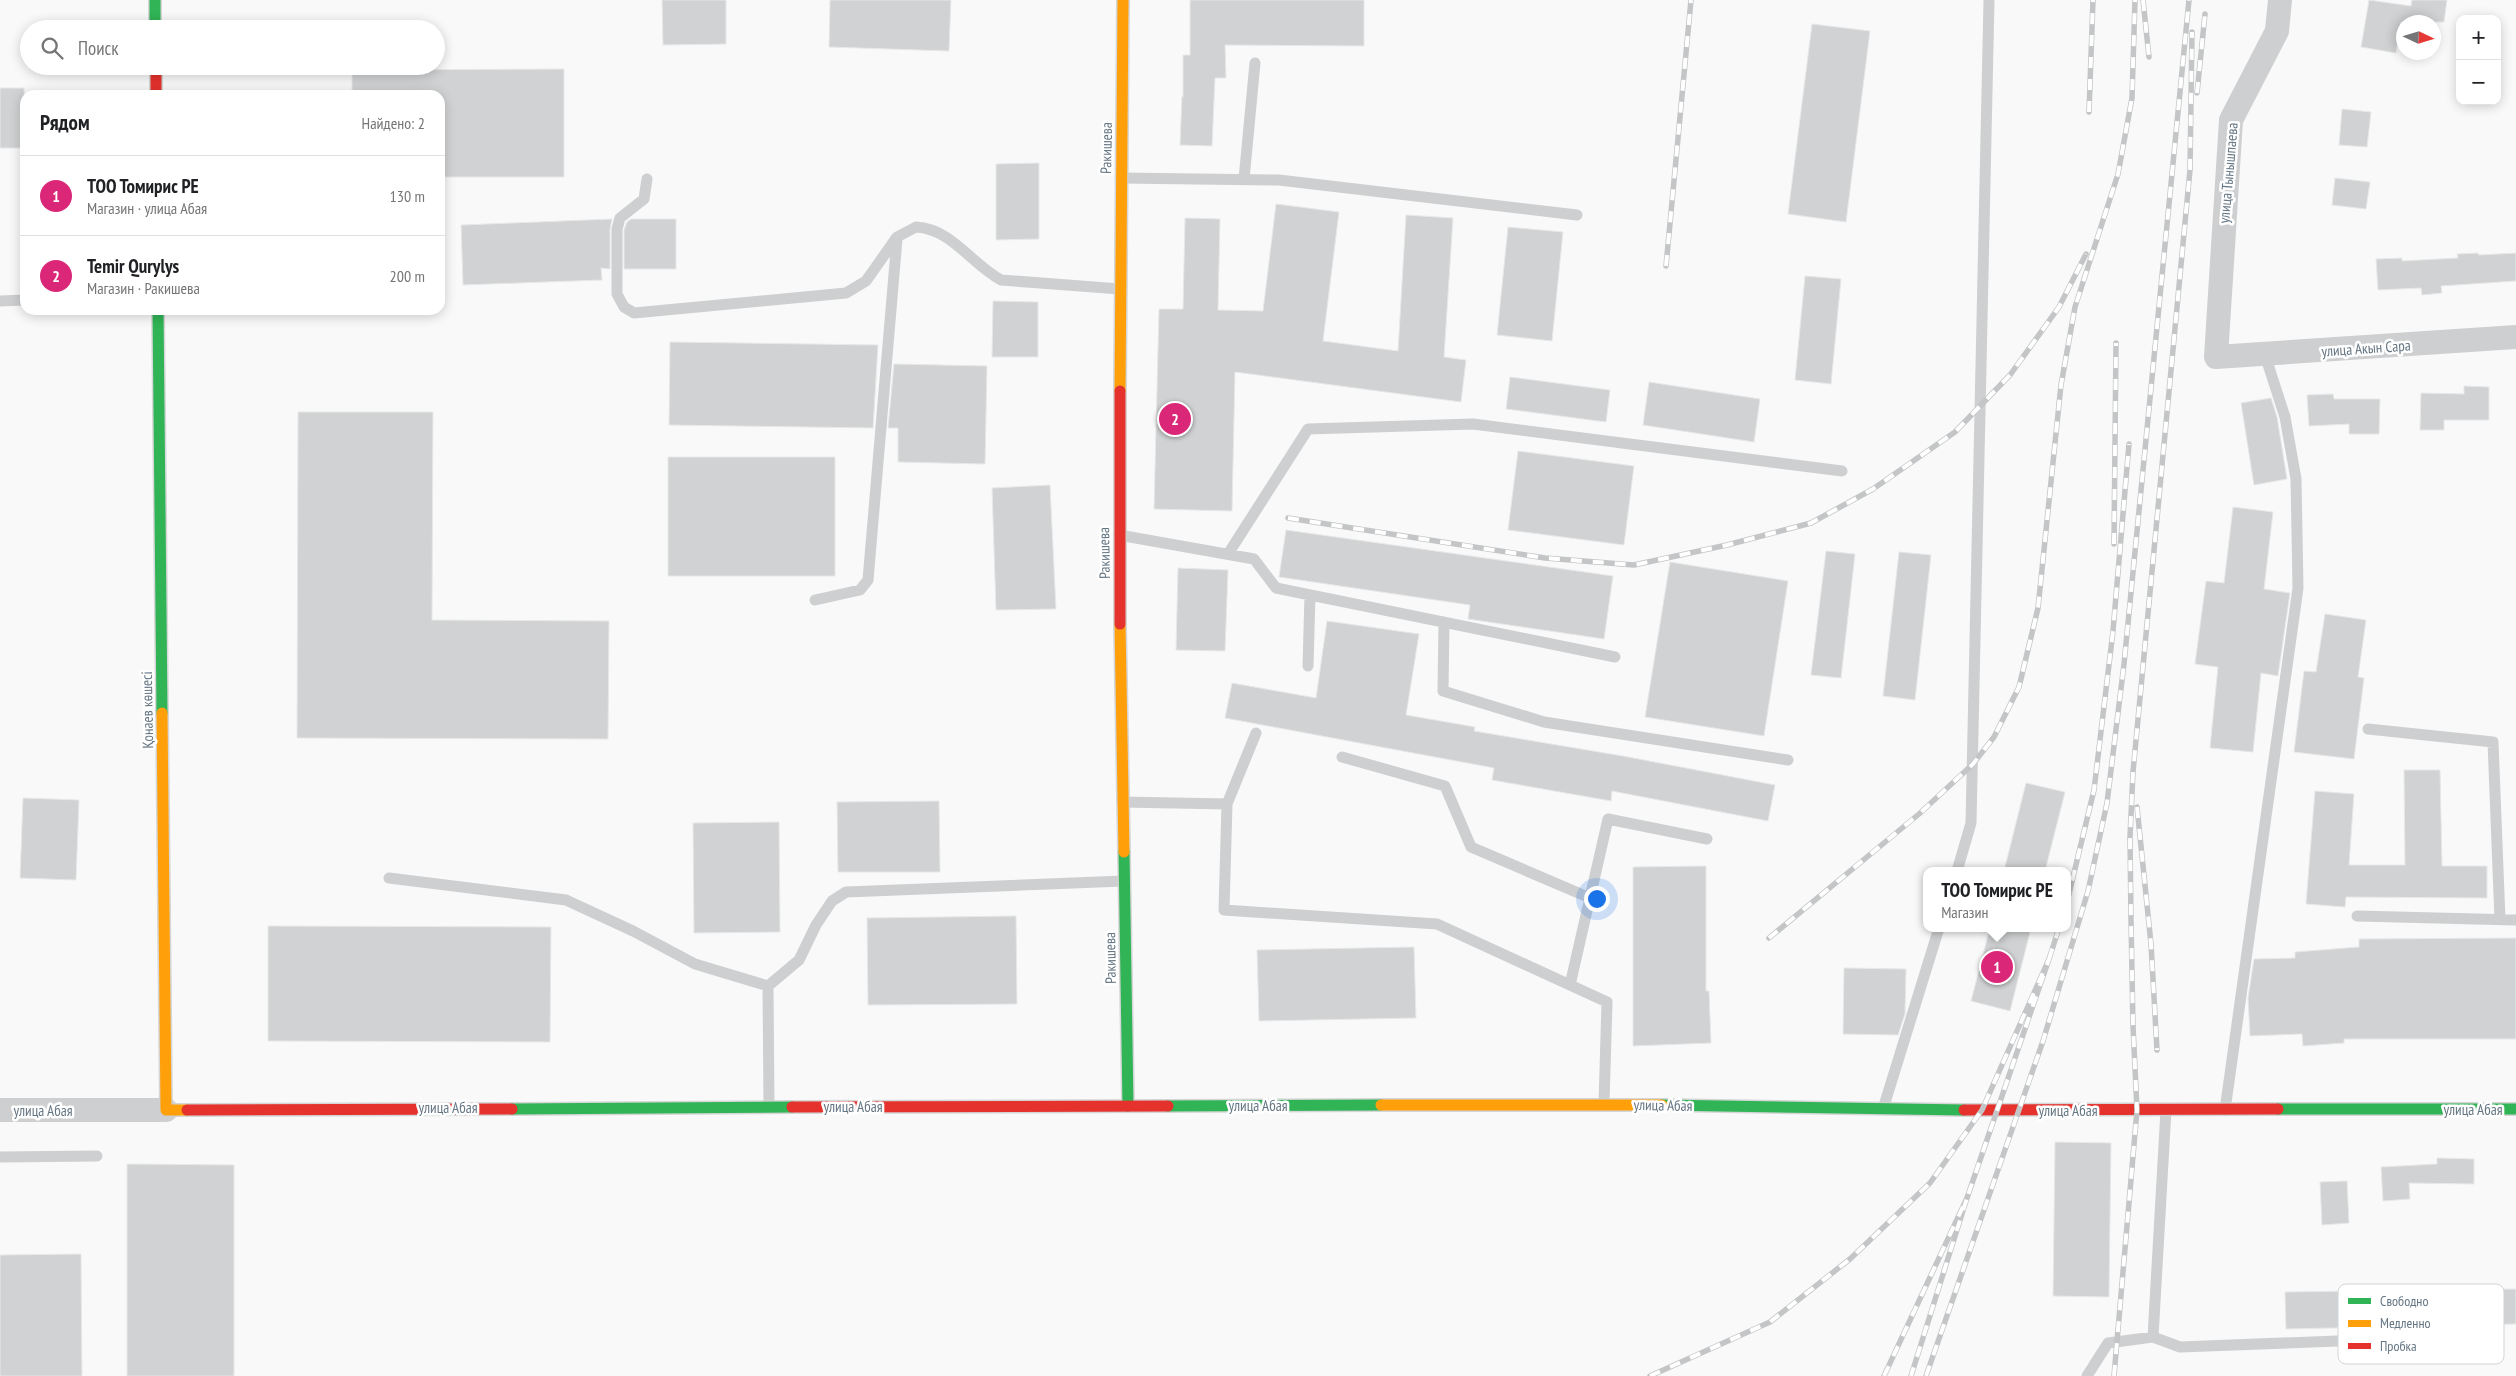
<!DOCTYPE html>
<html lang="ru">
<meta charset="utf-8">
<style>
:root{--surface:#fff;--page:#f6f6f6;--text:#202124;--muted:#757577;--line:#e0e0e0;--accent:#db2777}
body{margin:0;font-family:"PT Sans Narrow",sans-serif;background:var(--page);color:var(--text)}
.controls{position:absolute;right:15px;top:15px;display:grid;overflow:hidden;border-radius:10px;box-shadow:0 2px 12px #0003}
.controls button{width:45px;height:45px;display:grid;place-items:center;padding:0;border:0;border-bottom:1px solid var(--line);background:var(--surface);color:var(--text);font:25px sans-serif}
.compass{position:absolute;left:2396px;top:15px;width:45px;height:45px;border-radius:50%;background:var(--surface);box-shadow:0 2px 12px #0003;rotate:94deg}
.you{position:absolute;left:1596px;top:898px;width:18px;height:18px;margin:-12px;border:4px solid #fff;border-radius:50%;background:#1a73e8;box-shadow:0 0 0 8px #1a73e833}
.badge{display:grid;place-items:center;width:32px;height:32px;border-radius:50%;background:var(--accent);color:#fff;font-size:16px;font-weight:700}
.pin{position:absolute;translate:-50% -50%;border:2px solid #fff;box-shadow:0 1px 5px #0006}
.popup{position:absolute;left:1923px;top:867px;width:148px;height:65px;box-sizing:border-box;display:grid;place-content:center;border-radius:10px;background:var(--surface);filter:drop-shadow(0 1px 4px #0005);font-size:16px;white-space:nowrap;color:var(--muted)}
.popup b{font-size:19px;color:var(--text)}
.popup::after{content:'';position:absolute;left:50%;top:100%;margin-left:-10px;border:10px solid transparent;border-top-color:var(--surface)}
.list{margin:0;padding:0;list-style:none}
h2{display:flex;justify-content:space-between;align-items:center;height:65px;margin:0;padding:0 20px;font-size:21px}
h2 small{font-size:16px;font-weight:400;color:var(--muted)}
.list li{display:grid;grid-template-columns:32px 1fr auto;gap:15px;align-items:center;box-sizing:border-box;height:80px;padding:0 20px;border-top:1px solid var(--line)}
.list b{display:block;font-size:19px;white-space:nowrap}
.list p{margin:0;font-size:16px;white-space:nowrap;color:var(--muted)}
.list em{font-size:16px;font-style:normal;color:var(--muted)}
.icon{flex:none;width:28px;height:28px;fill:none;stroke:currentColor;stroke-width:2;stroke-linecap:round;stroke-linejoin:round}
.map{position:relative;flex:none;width:2516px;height:1376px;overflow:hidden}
.search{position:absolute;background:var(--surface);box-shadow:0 2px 12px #0003;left:20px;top:20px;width:425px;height:55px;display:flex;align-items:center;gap:12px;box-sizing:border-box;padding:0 18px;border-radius:28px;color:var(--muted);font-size:19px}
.panel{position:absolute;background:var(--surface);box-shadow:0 2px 12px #0003;left:20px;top:90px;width:425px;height:225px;border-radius:15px}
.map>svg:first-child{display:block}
.building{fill:#d0d2d3;stroke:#e8e8e8}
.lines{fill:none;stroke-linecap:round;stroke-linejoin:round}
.fast-casing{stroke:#d5d6d7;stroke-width:14}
.slow-casing{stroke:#d5d6d7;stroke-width:14}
.jam-casing{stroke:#d5d6d7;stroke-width:14}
.lane{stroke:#cecfd0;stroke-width:11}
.street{stroke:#cecfd0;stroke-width:24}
.fast{stroke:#30b455;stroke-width:11}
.slow{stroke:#ff9f0a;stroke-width:11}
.jam{stroke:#e5322d;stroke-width:11}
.rail-casing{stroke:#c3c5c6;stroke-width:5.5}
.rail{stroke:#fff;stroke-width:4;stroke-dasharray:11;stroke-linecap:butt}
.labels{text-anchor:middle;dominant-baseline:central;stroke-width:5;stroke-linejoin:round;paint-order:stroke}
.street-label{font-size:15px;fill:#657683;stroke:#fff}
.key{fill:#fff;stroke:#d1d6da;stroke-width:1}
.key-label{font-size:14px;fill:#657683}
</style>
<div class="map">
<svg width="2516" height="1376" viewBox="0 0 2516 1376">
<rect width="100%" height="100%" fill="#f9f9f9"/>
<!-- building -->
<path class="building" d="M 662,0 L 726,0 L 726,44 L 663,45 Z
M 830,0 L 951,0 L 949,51 L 829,47 Z
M 1190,0 L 1364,0 L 1364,46 L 1225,45 L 1226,78 L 1215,78 L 1212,146 L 1180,145 L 1182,96 L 1183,97 L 1183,55 L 1190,55 Z
M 2369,0 L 2411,6 L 2412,0 L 2447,0 L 2444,22 L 2401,22 L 2396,53 L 2361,47 Z
M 1812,24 L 1870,31 L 1846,222 L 1788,214 Z
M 564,69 L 564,177 L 440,177 L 440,95 L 352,95 L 352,70 Z
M 0,88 L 24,88 L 25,148 L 0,148 Z
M 2342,109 L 2371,112 L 2367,147 L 2339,145 Z
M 1039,163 L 1039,239 L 996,240 L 996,164 Z
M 2335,178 L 2370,182 L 2366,209 L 2332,205 Z
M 1276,204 L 1339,212 L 1323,341 L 1398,351 L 1406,215 L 1453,218 L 1444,357 L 1466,360 L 1461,402 L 1235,372 L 1232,511 L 1154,509 L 1159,309 L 1183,309 L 1185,218 L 1220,219 L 1218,310 L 1263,311 Z
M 612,219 L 610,229 L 610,269 L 601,268 L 602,280 L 463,285 L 461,225 Z
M 631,219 L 676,219 L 676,269 L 624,269 L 624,230 L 627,222 Z
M 1508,227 L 1563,232 L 1552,341 L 1497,335 Z
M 2478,253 L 2479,255 L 2516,253 L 2516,281 L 2441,286 L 2442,293 L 2422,295 L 2421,288 L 2378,290 L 2376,259 L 2402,258 L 2402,261 L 2458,258 L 2457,254 Z
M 1805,276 L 1841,279 L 1831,384 L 1795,380 Z
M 993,301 L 1038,302 L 1038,357 L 992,357 Z
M 670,342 L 878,345 L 873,428 L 669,425 Z
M 894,364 L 987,366 L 985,464 L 898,462 L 898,428 L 888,428 Z
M 1510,377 L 1610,390 L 1606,422 L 1506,409 Z
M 1649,382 L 1760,399 L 1754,442 L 1643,425 Z
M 2464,386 L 2489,387 L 2489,420 L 2444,420 L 2444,430 L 2420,430 L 2421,393 L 2464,394 Z
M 2333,394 L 2334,399 L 2380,399 L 2379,434 L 2349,434 L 2349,424 L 2309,426 L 2307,395 Z
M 2271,398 L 2277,417 L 2287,479 L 2254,485 L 2241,403 Z
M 298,412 L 433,412 L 432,620 L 609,621 L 608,739 L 297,738 Z
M 1518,451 L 1634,466 L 1624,545 L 1508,530 Z
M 668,457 L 835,457 L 835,576 L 668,576 Z
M 1050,485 L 1056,609 L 996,610 L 992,488 Z
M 2233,507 L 2273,512 L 2264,589 L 2290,593 L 2278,676 L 2261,673 L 2253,752 L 2210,748 L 2218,667 L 2195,664 L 2206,581 L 2224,583 Z
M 1286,530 L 1613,576 L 1604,639 L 1468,619 L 1470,605 L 1279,577 Z
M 1826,551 L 1855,554 L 1841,678 L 1811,675 Z
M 1899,552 L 1931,555 L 1915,700 L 1883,696 Z
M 1670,562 L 1788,581 L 1764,736 L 1645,717 Z
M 1178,568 L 1228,570 L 1225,651 L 1176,650 Z
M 2325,614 L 2366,620 L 2358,677 L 2364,678 L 2354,759 L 2294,752 L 2304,671 L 2316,672 Z
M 1327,621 L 1419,634 L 1406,715 L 1475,727 L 1474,731 L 1623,756 L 1775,785 L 1768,821 L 1612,791 L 1611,801 L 1492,780 L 1494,768 L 1225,718 L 1232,683 L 1316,698 Z
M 2404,770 L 2440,770 L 2442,866 L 2487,866 L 2487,898 L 2346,897 L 2345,907 L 2306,904 L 2315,791 L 2354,794 L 2349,865 L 2405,865 Z
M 2026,783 L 2065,792 L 2045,871 L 2004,871 Z
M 23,798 L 79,800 L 76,880 L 20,878 Z
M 939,801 L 940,872 L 838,872 L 837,802 Z
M 779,822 L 780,932 L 694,933 L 693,823 Z
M 1706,866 L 1706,991 L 1709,991 L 1711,1043 L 1633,1046 L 1633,867 Z
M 1016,916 L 1017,1004 L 868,1005 L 867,918 Z
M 268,926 L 551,927 L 550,1042 L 268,1041 Z
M 1990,928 L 2031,928 L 2010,1011 L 1971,1001 Z
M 2516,938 L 2516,1039 L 2344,1039 L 2344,1043 L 2303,1046 L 2302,1034 L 2250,1036 L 2248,998 L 2254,959 L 2295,958 L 2295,952 L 2359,947 L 2359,939 Z
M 1414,947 L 1416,1018 L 1259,1021 L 1257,950 Z
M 1844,968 L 1906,969 L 1905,1014 L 1898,1035 L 1843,1034 Z
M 2055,1142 L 2111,1143 L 2109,1297 L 2053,1296 Z
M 2437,1158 L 2474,1159 L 2474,1184 L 2409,1183 L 2410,1199 L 2383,1201 L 2381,1167 L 2437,1164 Z
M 127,1164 L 234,1165 L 234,1376 L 127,1376 Z
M 2347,1181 L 2349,1223 L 2322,1225 L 2320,1182 Z
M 81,1254 L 82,1376 L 0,1376 L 0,1255 Z
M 2516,1289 L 2516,1324 L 2286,1329 L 2285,1292 Z"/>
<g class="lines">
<defs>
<path id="fast" d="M 155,0 L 155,29
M 158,310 L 162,713
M 1124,852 L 1128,1106
M 1662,1105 L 1964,1110
M 1168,1106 L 1381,1105
M 512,1109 L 792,1107
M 2278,1109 L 2516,1109"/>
<path id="slow" d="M 1120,391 L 1123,0
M 1120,624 L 1124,852
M 162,713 L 166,1110 L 187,1110
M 1381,1105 L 1662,1105"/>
<path id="jam" d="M 156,66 L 156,95
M 1120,391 L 1120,624
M 792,1107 L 1168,1106
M 187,1110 L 512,1109
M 1964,1110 L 2278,1109"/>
</defs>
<!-- fast casing -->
<use href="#fast" class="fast-casing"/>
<!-- slow casing -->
<use href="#slow" class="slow-casing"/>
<!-- jam casing -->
<use href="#jam" class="jam-casing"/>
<!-- lane -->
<path class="lane" d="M 1122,178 L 1279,180 L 1577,215
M 647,179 L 644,199 L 620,218 L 617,229 L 617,294 L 624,307 L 634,313 L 846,293 L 866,281 L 897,237 L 916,227 C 952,229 970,263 1001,280 L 1120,289
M 1244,179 L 1255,63
M 0,301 L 25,300
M 1119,535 L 1254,559 L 1276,588 L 1615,657
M 1228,554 L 1308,429 L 1473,424 L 1842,471
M 815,600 L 860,590 L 868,580 L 897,239
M 1444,622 L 1443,691 L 1544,722 L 1788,760
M 1308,666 L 1310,595
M 2368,729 L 2493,742 L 2500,920
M 1342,757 L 1445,786 L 1471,847 L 1590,898
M 1122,802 L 1227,804 L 1224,910 L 1437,924 L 1607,1002 L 1604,1104
M 1227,804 L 1256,733
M 1957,871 L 1971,823 L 1989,0
M 389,878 L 566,900 L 633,931 L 695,964 L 768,986
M 2357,916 L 2516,920
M 1570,985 L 1608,819 L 1707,839
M 769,1107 L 768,986 L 799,960 L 816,925 L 832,901 L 846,892 L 1124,881
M 1883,1109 L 1939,928
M 2225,1110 L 2298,588 L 2296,479 L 2285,417 L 2265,355
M 0,1157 L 97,1156
M 2153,1337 L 2180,1347 L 2468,1336
M 2087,1376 L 2108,1343 L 2153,1337 L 2166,1110"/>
<!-- street -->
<path class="street" d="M 2280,0 L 2277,31 L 2231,120 L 2216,357 L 2516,337
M 0,1110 L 166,1110"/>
<!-- fast -->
<use href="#fast" class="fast"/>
<!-- slow -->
<use href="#slow" class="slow"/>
<!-- jam -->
<use href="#jam" class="jam"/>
<defs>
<path id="rail" d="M 2143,0 L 2149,57
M 2197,93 L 2205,14
M 2089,112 L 2093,0
M 1666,266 L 1691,0
M 1288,518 L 1545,558 L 1634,565 L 1727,545 L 1811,523 L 1873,489 L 1955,432 L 2010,375 L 2059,307 L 2086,254
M 2114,544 L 2116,343
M 2137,807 L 2151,944 L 2157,1050
M 2067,902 L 2094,790 L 2113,631 L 2129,444
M 1769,938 L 1919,814 L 1973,764 L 1994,737 L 2019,687 L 2038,608 L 2061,385 L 2075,307 L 2118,174 L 2132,98 L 2135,0
M 2049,959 L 2059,928
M 1650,1376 L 1770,1322 L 1850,1259 L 1930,1183 L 1982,1110 L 2049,959 L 1967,1198
M 1884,1376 L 1967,1198 L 1911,1376
M 1926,1376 L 2043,1041 L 2088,891 L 2107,803 L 2124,664 L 2189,0
M 2114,1376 L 2137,1110 L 2133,1026 L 2131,920 L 2130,837 L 2133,772 L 2190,170 L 2192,32"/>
</defs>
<!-- rail casing -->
<use href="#rail" class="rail-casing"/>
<!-- rail -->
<use href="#rail" class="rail"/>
</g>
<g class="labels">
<!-- street labels -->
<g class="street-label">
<text transform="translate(1106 148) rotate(-89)">Ракишева</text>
<text transform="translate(2228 173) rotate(-85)">улица Тынышпаева</text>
<text transform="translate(2366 348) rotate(-4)">улица Акын Сара</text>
<text transform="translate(1104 553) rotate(-91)">Ракишева</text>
<text transform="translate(147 710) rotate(-91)">Қонаев көшесі</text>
<text transform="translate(1110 958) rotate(-91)">Ракишева</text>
<text x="1258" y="1105">улица Абая</text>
<text transform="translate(1663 1105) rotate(1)">улица Абая</text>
<text x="853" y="1106">улица Абая</text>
<text x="448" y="1107">улица Абая</text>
<text x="2473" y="1109">улица Абая</text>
<text x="43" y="1110">улица Абая</text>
<text x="2068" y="1110">улица Абая</text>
</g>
</g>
<!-- legend -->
<rect x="2338" y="1284" width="166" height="80" rx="8" class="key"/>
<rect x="2348" y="1298" width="23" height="6" fill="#30b455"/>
<rect x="2348" y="1320" width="23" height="7" fill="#ff9f0a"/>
<rect x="2348" y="1343" width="23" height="6" fill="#e5322d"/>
<g class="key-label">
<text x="2380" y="1306">Свободно</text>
<text x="2380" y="1328">Медленно</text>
<text x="2380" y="1351">Пробка</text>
</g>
</svg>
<div class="controls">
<button>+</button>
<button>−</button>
</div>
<svg class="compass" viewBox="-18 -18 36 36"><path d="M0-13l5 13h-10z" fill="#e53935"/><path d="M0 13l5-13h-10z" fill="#757577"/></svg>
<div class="you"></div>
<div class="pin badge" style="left:1997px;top:967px">1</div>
<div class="popup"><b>ТОО Томирис РЕ</b>Магазин</div>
<div class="pin badge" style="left:1175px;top:419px">2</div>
<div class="search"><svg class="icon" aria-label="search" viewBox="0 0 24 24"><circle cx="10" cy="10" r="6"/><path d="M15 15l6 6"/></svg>Поиск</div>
<section class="panel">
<h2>Рядом<small>Найдено: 2</small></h2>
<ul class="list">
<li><span class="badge">1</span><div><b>ТОО Томирис РЕ</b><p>Магазин · улица Абая</p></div><em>130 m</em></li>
<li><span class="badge">2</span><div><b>Temir Qurylys</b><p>Магазин · Ракишева</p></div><em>200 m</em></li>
</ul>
</section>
</div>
